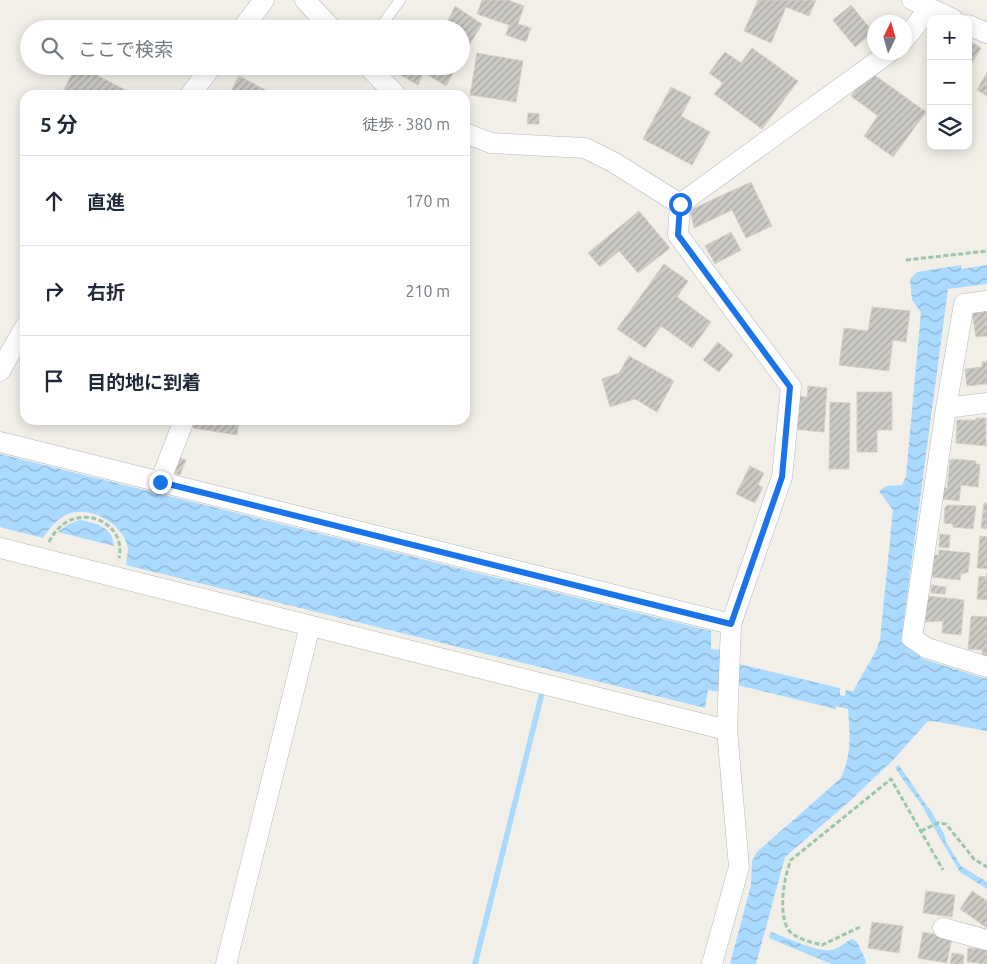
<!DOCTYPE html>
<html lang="ja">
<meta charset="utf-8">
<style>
:root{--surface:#fff;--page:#f2f2f3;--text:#1f2937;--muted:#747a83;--line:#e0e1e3}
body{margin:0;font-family:Ubuntu,"Noto Sans JP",sans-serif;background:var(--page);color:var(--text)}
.controls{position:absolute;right:15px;top:15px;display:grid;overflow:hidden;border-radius:10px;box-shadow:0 2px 12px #0003}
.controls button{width:45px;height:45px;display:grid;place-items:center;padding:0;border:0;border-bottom:1px solid var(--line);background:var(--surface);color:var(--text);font:25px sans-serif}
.compass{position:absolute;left:867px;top:15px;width:45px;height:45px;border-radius:50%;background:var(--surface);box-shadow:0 2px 12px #0003;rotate:5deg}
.stop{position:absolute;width:15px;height:15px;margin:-11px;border:4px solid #1a73e8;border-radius:50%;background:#fff}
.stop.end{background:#1a73e8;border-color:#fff;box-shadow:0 1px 5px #0008}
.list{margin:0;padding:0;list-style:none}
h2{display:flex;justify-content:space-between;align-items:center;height:65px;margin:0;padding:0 20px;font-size:21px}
h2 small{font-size:16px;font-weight:400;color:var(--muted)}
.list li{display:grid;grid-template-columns:32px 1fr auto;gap:15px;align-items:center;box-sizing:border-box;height:90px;padding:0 20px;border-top:1px solid var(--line)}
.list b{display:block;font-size:19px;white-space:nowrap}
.list em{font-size:16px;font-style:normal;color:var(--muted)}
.icon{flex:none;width:28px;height:28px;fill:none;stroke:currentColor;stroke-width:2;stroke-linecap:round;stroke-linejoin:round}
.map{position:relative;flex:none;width:987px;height:964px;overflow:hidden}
.search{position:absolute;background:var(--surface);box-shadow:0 2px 12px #0003;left:20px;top:20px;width:450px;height:55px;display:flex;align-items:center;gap:12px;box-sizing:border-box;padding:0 18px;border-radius:28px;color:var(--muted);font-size:19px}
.panel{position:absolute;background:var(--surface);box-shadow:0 2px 12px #0003;left:20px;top:90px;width:450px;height:335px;border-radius:15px}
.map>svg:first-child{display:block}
.water{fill:url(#water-waves)}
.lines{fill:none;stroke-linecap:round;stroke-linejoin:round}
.stream{stroke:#aadaff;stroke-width:5.5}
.building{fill:url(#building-hatch);stroke:#d6d1c6}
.service-casing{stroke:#b5b8bc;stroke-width:11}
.minor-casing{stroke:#b5b8bc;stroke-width:21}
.path{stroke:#9cc7a9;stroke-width:3;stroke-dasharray:5 2.5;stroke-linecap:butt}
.service{stroke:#fff;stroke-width:10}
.minor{stroke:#fff;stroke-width:20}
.route{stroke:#1a73e8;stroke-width:6}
</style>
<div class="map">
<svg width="987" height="964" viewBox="0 0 987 964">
<defs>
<pattern id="water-waves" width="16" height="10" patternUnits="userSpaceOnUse" patternTransform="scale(1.25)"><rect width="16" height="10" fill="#aadaff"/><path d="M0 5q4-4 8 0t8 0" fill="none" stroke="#8eb4d2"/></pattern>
<pattern id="building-hatch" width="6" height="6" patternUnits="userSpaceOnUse" patternTransform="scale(1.25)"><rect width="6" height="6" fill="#cccac5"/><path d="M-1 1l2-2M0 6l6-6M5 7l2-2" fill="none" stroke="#a9a8a4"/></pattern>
</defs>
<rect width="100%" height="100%" fill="#f1efe8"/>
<!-- water -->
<path class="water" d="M 961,265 L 961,269 L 987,265 L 987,284 L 948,289 L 901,642 L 923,659 L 987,679 L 987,731 L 933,721 L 927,722 L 894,759 L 850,801 L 785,857 L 756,964 L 730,964 L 751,885 L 752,861 L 757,852 L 840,779 C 852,756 850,735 848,709 L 836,706 L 836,709 L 737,685 L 720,692 L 708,690 L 705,708 L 126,565 C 126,560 128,554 128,549 C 125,525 91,505 68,514 C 57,518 50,528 43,538 L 0,527 L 0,454 L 711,631 L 711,649 L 720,650 L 735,663 L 840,688 L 840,695 L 845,696 L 846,690 L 853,691 L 876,651 L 880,640 L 893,510 L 879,491 L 886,486 L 902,485 L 906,476 L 921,312 L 912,300 L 910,279 L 917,272 Z
M 80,520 C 96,523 113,527 114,546 L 58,532 L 69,524 Z
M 899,765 L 933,815 L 930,818 C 919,799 906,786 895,767 Z
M 940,832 L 961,866 L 987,882 L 987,889 L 960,872 L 937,833 Z
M 771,932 C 786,937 821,955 835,949 C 841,947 845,942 852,939 L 857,942 L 866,961 L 865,964 L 831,964 L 769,938 Z"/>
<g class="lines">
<!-- stream -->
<path class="stream" d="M 928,811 L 943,838
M 475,964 L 542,693"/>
</g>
<!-- building -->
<path class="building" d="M 482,0 L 508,0 L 524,6 L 518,24 L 531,28 L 526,42 L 506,35 L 509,25 L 477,14 Z
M 758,0 L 816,0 L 809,16 L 786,7 L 771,43 L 744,31 Z
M 851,5 L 873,32 L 855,47 L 833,20 Z
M 455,6 L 482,24 L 461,59 L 461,29 L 444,29 Z
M 419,20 L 437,29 L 415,29 Z
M 968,40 L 981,48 L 968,70 Z
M 752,48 L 798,81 L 762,129 L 714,94 L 723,83 L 709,73 L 725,52 L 741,63 Z
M 477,53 L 523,61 L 516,102 L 470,95 Z
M 76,66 L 79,66 L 135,95 L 61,95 Z
M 396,66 L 426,66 L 418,85 L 394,71 Z
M 426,66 L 457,66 L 446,86 L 423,72 Z
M 869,71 L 926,112 L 893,157 L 864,136 L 878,116 L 851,96 Z
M 987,72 L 987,96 L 977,90 Z
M 239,76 L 275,95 L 229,95 Z
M 671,87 L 691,97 L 681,116 L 710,132 L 692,165 L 643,139 Z
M 528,113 L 539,114 L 539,124 L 527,124 Z
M 751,182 L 772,226 L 746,238 L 732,210 L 694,228 L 690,210 Z
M 639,211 L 670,248 L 638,273 L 619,251 L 600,267 L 588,253 Z
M 731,232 L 741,250 L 715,264 L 705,246 Z
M 664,264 L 688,281 L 677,297 L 711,322 L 692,348 L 661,326 L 645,348 L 617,329 Z
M 872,307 L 910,311 L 906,342 L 893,340 L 889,371 L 839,365 L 844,328 L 868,331 Z
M 987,311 L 987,336 L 976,337 L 972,313 Z
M 718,342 L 733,355 L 719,372 L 703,360 Z
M 629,356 L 674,381 L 657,412 L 635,399 L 610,407 L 602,379 L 619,373 Z
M 987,361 L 987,384 L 967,386 L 965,369 L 982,367 L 982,362 Z
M 808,386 L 827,388 L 824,432 L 791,429 L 793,396 L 807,397 Z
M 857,392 L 892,392 L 892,430 L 877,430 L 877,452 L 857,452 Z
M 830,402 L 850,403 L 849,469 L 829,469 Z
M 976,418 L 986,418 L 986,446 L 956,443 L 957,420 L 976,420 Z
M 195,420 L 239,420 L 237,435 L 193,428 Z
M 171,455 L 186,460 L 180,475 L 164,471 Z
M 954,459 L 976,461 L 976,464 L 980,464 L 978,487 L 961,485 L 959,501 L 942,499 L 943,488 L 947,488 L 950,460 Z
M 750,466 L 764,473 L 758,485 L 763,487 L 755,503 L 736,494 Z
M 984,503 L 987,503 L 987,529 L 981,528 Z
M 948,505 L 976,506 L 973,529 L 953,527 L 953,524 L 944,523 L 945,507 Z
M 940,534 L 950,535 L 949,548 L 939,547 Z
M 980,536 L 987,537 L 987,569 L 977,568 Z
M 939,550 L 970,553 L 968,572 L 961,574 L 960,580 L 932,577 L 934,555 L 939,555 Z
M 987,573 L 987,600 L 977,599 L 979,576 L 986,577 Z
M 931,585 L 946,587 L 945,594 L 931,593 Z
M 928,596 L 964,600 L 961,635 L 942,633 L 943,621 L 925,622 Z
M 974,616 L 987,617 L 987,656 L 982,656 L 983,650 L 968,649 L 971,617 Z
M 926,891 L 955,895 L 952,917 L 923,913 Z
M 972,891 L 987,901 L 987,928 L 960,909 Z
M 872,922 L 903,926 L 899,953 L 868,948 Z
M 923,932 L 952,938 L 947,963 L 918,958 Z
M 968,948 L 987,949 L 987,964 L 967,962 Z
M 952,953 L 964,955 L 963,964 L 950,964 Z"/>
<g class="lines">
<defs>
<path id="service" d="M 379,29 L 400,0"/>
<path id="minor" d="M 305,0 L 332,29
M 912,0 L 953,19
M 968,25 L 987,33
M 242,29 L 264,0
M 904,40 L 929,9
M 368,66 L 396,95
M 190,95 L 212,66
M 465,133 L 491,143 L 585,148 L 613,162 L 680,204
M 680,204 L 678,235 L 791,387 L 782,477 L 731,624 L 727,730 L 739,867 L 712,964
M 680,204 L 890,52
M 987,301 L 964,304 L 946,408 L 912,638 L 927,648 L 987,667
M 0,371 L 25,327
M 946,408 L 987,403
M 0,442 L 731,624
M 160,482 L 184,420
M 0,548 L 727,730
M 943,928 L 987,940
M 226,964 L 310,626"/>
</defs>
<!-- service casing -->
<use href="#service" class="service-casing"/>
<!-- minor casing -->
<use href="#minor" class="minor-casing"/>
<!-- path -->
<path class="path" d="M 906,260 L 987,251
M 49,542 C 71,497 128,520 119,558
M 921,831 L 938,823 L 946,824 L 974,859 L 987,867
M 860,927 L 822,945 C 812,942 794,939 788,929 C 778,913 784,876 791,860 L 891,779 L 943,870"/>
<!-- service -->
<use href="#service" class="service"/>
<!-- minor -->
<use href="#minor" class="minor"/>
</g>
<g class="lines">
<!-- route -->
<path class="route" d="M 160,482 L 731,624 L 782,477 L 790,387 L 678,235 L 680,204"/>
</g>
</svg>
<div class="controls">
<button>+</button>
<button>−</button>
<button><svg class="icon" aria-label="layers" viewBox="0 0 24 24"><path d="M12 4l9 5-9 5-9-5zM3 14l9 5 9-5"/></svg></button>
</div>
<svg class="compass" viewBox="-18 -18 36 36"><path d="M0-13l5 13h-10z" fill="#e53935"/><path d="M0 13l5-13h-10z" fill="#747a83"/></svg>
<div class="stop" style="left:680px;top:204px"></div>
<div class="stop end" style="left:160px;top:482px"></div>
<div class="search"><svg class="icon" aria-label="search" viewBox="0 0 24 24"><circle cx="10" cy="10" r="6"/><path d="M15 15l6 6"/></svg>ここで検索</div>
<section class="panel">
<h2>5 分<small>徒歩 · 380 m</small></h2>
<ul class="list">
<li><svg class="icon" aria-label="ahead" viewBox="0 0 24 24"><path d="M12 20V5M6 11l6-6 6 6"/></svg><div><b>直進</b></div><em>170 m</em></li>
<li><svg class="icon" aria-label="right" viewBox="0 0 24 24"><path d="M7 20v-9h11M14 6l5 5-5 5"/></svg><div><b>右折</b></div><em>210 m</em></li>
<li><svg class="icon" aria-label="arrive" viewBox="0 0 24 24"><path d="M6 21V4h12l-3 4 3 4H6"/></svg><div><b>目的地に到着</b></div></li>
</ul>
</section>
</div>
